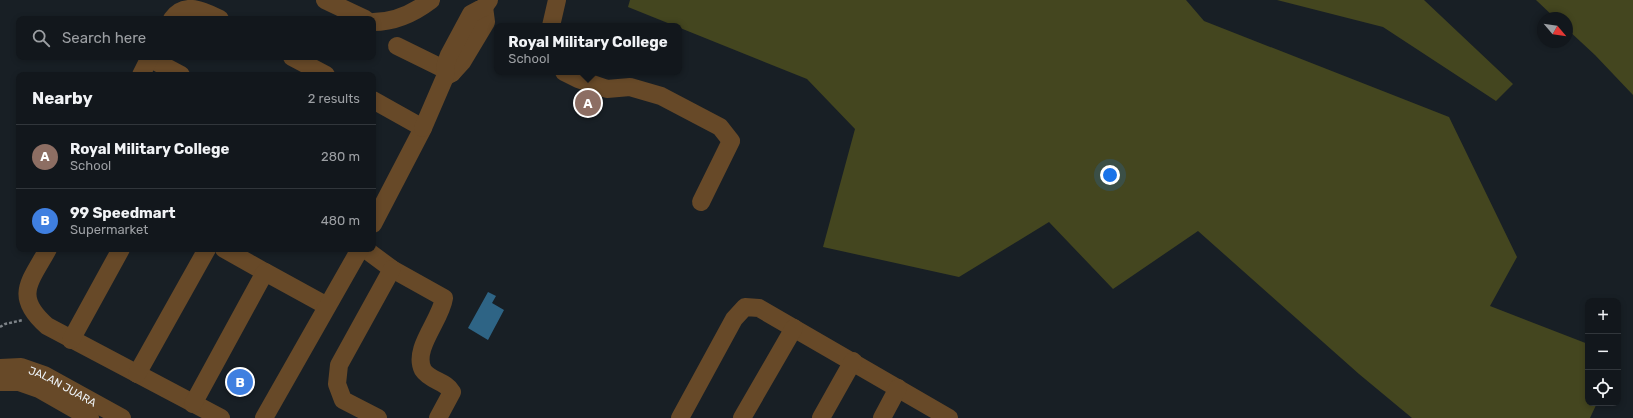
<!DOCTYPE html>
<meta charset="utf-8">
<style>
:root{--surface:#12171c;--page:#1f2429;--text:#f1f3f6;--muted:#9c9fa3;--line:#31363b;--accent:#0f766e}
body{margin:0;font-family:Rubik,sans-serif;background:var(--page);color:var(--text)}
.controls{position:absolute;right:12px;bottom:12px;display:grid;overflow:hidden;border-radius:8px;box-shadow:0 2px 6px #0003}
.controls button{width:36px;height:36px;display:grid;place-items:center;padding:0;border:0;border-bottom:1px solid var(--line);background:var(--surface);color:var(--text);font:20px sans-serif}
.compass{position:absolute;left:1537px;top:12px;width:36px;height:36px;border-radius:50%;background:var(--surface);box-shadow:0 2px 6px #0003;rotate:119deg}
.you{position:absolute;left:1110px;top:175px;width:14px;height:14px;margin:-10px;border:3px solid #fff;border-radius:50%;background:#1a73e8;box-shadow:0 0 0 6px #1a73e833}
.badge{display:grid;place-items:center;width:26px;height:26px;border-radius:50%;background:var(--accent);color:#fff;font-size:13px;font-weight:700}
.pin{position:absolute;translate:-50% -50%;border:2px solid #fff;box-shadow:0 1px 4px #0006}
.popup{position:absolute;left:494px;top:23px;width:188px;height:52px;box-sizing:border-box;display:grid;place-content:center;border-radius:8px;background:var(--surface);filter:drop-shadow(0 1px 3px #0005);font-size:13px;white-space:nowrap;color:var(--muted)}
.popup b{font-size:15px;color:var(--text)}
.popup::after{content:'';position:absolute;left:50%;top:100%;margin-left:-8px;border:8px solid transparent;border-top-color:var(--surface)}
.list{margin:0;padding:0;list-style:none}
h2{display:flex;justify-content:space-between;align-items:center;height:52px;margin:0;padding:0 16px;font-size:17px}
h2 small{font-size:13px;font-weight:400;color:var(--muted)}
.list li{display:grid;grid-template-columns:26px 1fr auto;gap:12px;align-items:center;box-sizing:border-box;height:64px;padding:0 16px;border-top:1px solid var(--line)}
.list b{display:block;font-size:15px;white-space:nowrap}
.list p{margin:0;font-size:13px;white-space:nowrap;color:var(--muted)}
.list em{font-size:13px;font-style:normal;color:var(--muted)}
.icon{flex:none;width:22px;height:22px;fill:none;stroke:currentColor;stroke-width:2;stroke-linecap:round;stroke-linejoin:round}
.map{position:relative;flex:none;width:1633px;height:418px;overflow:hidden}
.search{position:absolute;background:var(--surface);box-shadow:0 2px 6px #0003;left:16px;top:16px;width:360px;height:44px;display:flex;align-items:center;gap:10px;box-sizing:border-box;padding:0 14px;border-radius:8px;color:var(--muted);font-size:15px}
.panel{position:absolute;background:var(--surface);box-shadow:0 2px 6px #0003;left:16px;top:72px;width:360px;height:180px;border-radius:8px}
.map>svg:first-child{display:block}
.green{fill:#44461f}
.water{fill:#2e6485}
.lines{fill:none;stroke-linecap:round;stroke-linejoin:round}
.path{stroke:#7d8388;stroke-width:2.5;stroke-dasharray:3 2;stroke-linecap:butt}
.minor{stroke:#674928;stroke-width:18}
.labels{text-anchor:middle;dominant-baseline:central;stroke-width:4;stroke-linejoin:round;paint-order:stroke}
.street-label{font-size:11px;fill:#eef3f7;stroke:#06080b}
</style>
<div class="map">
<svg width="1633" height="418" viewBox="0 0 1633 418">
<rect width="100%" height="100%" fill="#181f25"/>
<!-- green -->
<path class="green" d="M 630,0 L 1186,0 L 1204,21 L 1449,117 L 1517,257 L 1490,306 L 1588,344 L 1588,403 L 1597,403 L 1590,418 L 1412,418 L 1359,374 L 1198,231 L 1113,289 L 1049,222 L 959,277 L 823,247 L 855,129 L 807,79 L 628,7 Z
M 1277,0 L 1424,0 L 1513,84 L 1496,101 L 1383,27 Z
M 1536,0 L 1633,0 L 1633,95 L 1595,55 L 1567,29 L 1567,18 L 1555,18 Z"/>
<!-- water -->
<path class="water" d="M 488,292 L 496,296 L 492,303 L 504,310 L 488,340 L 468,328 Z"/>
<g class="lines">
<!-- path -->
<path class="path" d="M 0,327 L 5,324 L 23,320"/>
<!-- minor -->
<g class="minor">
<path d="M 325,0 L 365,19"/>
<path d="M 172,19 C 185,1 204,11 220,19"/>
<path d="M 373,22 C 394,22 414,13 431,0"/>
<path d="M 551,26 L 557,0"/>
<path d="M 397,46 L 452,73"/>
<path d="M 292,57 L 326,75"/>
<path d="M 149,58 L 181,75"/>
<path d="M 564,72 L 578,79 L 607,89 L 630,87 L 661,96 L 720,127 L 731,141 L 701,202"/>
<path d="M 141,75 L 150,57"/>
<path d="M 445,77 L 452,73 L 462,62 L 486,22 L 484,7"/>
<path d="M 373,100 L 423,128 L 373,224"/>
<path d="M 423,128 L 445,77 L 446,63 L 449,55 L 471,14 L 484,7 L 489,0"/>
<path d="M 48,249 C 30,282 13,296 47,326 L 221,418"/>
<path d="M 224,249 L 265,272"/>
<path d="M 365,249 L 392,269 L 444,298 C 441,320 412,349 423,370 C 430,381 446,381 452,392 L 438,418"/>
<path d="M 71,340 L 121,249"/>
<path id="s1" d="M 0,368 L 21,367 L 44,375 L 122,418"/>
<path d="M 137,374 L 207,249"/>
<path d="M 0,382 L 19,382 L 39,389 L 90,418"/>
<path d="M 193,404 L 265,272 L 327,306"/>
<path d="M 264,418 L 360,249"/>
<path d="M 378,418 L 343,400 L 337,384 L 339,365 L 392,269"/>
<path d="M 680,418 L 734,319 L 745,307 L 759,308 L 949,418"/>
<path d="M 742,418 L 794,328"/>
<path d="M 821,418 L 853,361"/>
<path d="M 882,418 L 898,388"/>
</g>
</g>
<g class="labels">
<!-- street labels -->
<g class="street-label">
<text stroke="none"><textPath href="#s1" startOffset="67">JALAN JUARA</textPath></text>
</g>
</g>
</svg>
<div class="controls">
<button>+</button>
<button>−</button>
<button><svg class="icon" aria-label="locate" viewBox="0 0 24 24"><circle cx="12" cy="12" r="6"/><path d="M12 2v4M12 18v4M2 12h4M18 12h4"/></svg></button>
</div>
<svg class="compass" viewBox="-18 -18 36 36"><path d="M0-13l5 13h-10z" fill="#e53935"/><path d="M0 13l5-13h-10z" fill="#9c9fa3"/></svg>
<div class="you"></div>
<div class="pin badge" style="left:588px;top:103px;background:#8d6e63">A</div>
<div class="popup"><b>Royal Military College</b>School</div>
<div class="pin badge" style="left:240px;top:382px;background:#3f7fe0">B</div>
<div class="search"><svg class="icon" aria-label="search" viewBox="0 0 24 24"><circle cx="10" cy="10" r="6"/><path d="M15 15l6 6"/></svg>Search here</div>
<section class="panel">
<h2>Nearby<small>2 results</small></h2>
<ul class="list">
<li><span class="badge" style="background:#8d6e63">A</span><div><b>Royal Military College</b><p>School</p></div><em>280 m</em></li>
<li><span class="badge" style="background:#3f7fe0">B</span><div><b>99 Speedmart</b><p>Supermarket</p></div><em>480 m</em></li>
</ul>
</section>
</div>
